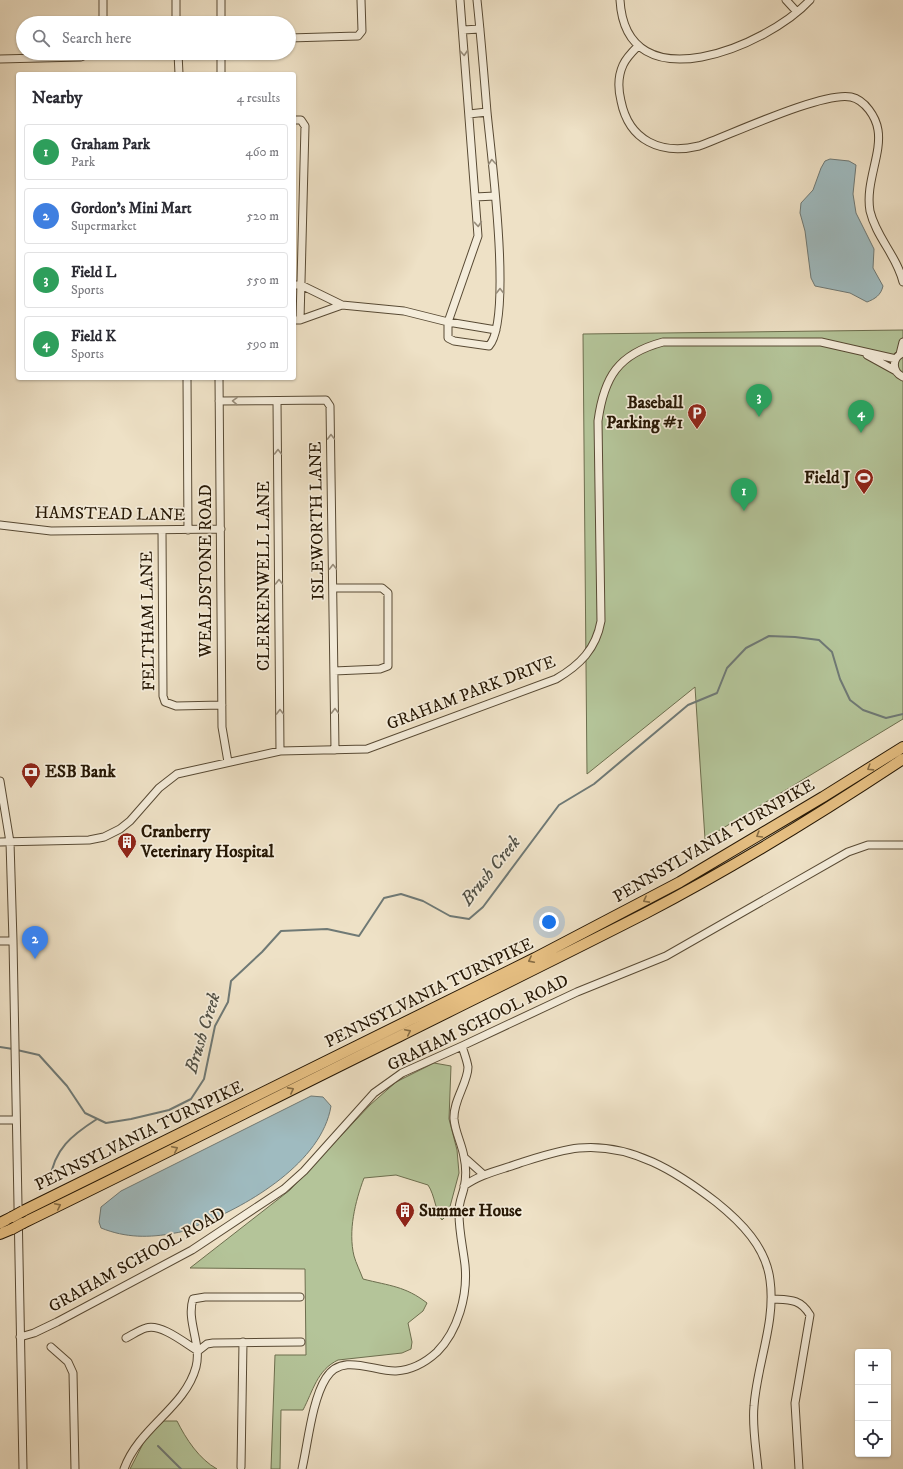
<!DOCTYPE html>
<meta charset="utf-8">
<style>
:root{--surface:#fff;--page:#f2f2f3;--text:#2b2b33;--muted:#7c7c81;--line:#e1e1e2;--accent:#111827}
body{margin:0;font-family:"IM FELL DW Pica",serif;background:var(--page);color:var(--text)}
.controls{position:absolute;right:12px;bottom:12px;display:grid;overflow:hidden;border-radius:4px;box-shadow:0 1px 3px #0004}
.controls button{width:36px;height:36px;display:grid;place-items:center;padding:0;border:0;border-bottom:1px solid var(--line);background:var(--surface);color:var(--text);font:20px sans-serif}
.you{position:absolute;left:549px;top:922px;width:14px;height:14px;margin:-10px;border:3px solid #fff;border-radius:50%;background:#1a73e8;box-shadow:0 0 0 6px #1a73e833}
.badge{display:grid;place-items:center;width:26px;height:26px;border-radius:50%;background:var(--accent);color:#fff;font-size:13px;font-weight:700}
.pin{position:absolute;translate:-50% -33px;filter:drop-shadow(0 1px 2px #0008)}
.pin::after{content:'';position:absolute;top:21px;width:14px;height:12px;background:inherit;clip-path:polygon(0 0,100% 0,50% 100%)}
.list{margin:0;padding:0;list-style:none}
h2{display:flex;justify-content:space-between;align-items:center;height:52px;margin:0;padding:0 16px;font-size:17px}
h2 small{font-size:13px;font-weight:400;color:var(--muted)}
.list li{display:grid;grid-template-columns:26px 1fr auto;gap:12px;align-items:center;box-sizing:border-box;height:56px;margin:0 8px 8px;padding:0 8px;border:1px solid var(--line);border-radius:4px}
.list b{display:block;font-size:15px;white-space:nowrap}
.list p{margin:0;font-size:13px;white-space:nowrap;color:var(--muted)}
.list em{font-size:13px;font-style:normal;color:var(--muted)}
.icon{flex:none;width:22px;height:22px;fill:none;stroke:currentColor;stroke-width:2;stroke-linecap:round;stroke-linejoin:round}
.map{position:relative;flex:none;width:903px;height:1469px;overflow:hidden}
.search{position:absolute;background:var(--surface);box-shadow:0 1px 3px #0004;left:16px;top:16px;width:280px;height:44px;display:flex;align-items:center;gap:10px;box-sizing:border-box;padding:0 14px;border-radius:22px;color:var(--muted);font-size:15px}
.panel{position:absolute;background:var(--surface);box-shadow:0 1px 3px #0004;left:16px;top:72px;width:280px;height:308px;border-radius:4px}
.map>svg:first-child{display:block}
.green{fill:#b4c499;stroke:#6d6e4e}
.water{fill:#9fbbc0;stroke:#6f7975}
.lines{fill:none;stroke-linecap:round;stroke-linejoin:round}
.stream{stroke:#6f7975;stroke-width:2}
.minor-casing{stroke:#584a34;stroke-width:9}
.highway-casing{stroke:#261704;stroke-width:12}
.minor{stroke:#f4ecda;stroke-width:7}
.highway{stroke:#e7c083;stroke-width:10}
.highway-bridge-casing{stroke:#261704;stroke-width:12;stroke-linecap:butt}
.highway-bridge{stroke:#e7c083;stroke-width:10}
.oneway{stroke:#978c7a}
.oneway2{stroke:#866c44}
.labels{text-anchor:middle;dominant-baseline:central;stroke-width:3.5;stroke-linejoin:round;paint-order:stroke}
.poi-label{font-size:17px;font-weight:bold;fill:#261704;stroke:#f4ecda;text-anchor:start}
.street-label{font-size:17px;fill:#261704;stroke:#f4ecda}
.water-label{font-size:18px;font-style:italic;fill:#505046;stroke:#f4ecda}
</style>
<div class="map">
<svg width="903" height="1469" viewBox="0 0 903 1469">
<rect width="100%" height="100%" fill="#eee1c6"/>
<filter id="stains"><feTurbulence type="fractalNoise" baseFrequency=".005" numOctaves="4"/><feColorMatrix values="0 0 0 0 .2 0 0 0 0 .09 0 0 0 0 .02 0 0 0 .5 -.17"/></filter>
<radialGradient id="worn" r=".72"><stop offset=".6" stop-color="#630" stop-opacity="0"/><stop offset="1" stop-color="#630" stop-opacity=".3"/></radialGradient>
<!-- green -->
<path class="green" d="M 903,330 L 903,719 L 705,839 L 695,687 L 587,774 L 583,334 Z
M 434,1063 L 451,1066 L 449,1119 L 457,1150 L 459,1173 L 448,1214 L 442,1220 C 436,1214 435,1195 428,1185 L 396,1175 L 364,1178 C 355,1202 348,1231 354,1256 C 356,1263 360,1271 363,1279 C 390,1286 405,1286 427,1303 L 423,1311 L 408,1323 L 412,1342 L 411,1349 L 402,1353 L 338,1360 C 317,1370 313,1391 303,1410 L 281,1410 L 280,1469 L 271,1469 L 275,1355 L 306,1355 L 305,1269 L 190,1268 L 290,1190 L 370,1105 L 396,1082 Z
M 164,1421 L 177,1421 C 186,1439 199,1459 217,1469 L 130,1469 L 146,1438 Z"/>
<!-- water -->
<path class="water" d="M 830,159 L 849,161 L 856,165 L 853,194 L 856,213 L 874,249 L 873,268 L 883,286 C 881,295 875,299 867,302 L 850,293 L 815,286 L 811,278 L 805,231 L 800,213 L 801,203 L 813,190 L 821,168 L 825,161 Z
M 311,1096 L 323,1097 L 331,1106 C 322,1162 249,1205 201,1224 C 193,1227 184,1232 175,1233 C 149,1238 126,1238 101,1228 L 99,1222 L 101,1207 L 121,1191 Z"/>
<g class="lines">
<!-- stream -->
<path class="stream" d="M 0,1047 L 13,1049
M 17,1050 L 39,1055 L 67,1086 L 85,1113 L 106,1123 L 131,1119 L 169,1110 L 191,1099 L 204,1079 L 215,1026 L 228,1002 L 231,981 L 262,952 L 281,931 L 327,929 L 359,936 L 384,898 L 401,894 L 423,901 L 450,916 L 469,919 L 483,907 L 559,805 L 594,784 L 688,705 L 717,693 L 727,668 L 746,648 L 769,636 L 795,637 L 819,640 L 832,652 L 840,679 L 850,700 L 863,710 L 886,718 L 903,714
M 50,1180 C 54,1149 72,1135 97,1119
M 158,1446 L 181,1469"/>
<defs>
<path id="minor" d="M 103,0 L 103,23
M 221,0 L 221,23
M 460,0 L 478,236 L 448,322 L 448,338 L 454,341 L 489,346 C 513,319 491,154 487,112 C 484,75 481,37 477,0
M 620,0 C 626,106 768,46 810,0
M 786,0 L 797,12
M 176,23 L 176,0
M 463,30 L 480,29
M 289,38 L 358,36 L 362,31 L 361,0
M 638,46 C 633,51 626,58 623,65 C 618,76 618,89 621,101 C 629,141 661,155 699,146 C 730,135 823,91 851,97 C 865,100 876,117 878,130 C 882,154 865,183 870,211 C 876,237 897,256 903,282
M 178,53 L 179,74
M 221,53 L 221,74
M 0,59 L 81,57 L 90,53
M 469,114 L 487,112
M 294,120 L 301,120 L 305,126 L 300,320
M 475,197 L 495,196
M 294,285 L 301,285 L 342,305
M 294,320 L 300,320 L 342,305 L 404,311 L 448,322 L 496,330
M 903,353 C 891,358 892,372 903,377
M 900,354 L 903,342
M 867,355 L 896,371
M 187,378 L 188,530
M 219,378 L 222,727 L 228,762
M 219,401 L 326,400 L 330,406 L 335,750
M 277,401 L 280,751
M 0,525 L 51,531 L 221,529
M 162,530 L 163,696 L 165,702 L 176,706 L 222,705
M 333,588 L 382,588 L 388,593 L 388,666 L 380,669 L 334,671
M 0,781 L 10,842 L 13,941 L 23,1469
M 0,842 L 89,840 L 104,837 L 120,829 L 130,821 L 159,788 L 177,774 L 280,751 L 367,749 L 556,679 C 580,665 596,649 601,621 L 598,421 C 604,377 618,354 663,342 L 821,342 L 896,359
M 0,941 L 13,941
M 0,1120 L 16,1120
M 465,1158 L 484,1175
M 464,1186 C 480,1174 501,1170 520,1163 C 539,1157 559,1150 579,1148 C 631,1143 677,1172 716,1202 C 741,1222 766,1247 770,1280 C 776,1322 757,1364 754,1406 C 752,1426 756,1448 758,1469
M 771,1299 C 789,1300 800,1298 810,1315 L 795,1403 L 799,1469
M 20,1337 L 34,1333 L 57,1322 L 192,1250 L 284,1189 L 304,1171 L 374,1093 L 402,1073 L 462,1046 L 577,992 L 666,956 L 848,852 L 868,845 L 903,845
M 126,1338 C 132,1335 139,1330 146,1328 C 161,1323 186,1344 198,1351 L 207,1344 L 213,1343 L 301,1342
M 51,1347 L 68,1362 L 73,1373 L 75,1469
M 241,1467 L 243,1342
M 124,1469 C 139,1427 185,1408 196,1367 C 202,1344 186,1321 193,1299 L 205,1297 L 300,1297
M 302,1469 C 308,1443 312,1400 326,1378 C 342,1352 374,1372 396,1371 C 413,1370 425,1363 437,1352 C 458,1331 468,1295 465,1265 C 463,1248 459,1231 459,1214 C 458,1204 462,1197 464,1188 C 466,1179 466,1166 464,1157 C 462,1144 455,1132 454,1119 C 453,1100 468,1083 468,1067 C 467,1060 464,1053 462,1046"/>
<path id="highway" d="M 23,1211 L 535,958 L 680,882 L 823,797 L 903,747
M 0,1223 L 12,1217
M 23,1223 C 149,1162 274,1098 400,1036 C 482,995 564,955 646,913 C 734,867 820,814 903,759
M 0,1234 L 12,1229"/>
</defs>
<!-- minor casing -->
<use href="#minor" class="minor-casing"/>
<!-- highway casing -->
<use href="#highway" class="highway-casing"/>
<!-- minor -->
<use href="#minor" class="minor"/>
<!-- highway -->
<use href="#highway" class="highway"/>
<defs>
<path id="highway-bridge" d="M 12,1217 L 23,1211
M 12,1229 L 23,1223"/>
</defs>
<!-- highway-bridge casing -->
<use href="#highway-bridge" class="highway-bridge-casing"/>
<!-- highway-bridge -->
<use href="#highway-bridge" class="highway-bridge"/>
</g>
<!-- one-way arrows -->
<defs><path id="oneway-chevron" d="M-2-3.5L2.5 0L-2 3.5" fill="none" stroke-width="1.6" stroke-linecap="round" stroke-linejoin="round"/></defs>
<g class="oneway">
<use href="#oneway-chevron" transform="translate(464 53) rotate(86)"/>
<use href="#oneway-chevron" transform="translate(492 162) rotate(-95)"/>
<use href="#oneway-chevron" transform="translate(478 224) rotate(86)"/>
<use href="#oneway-chevron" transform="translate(500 291) rotate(-90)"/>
<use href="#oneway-chevron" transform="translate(235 401) rotate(-179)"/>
<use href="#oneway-chevron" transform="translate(331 437) rotate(-91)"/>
<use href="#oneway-chevron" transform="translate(278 452) rotate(-90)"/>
<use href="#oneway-chevron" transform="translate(333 567) rotate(-91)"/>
<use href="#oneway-chevron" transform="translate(279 582) rotate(-90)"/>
<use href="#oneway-chevron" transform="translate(335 711) rotate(-91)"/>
<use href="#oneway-chevron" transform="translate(280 712) rotate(-91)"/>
</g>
<g class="oneway2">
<use href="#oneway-chevron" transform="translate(870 768) rotate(148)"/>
<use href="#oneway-chevron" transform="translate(759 835) rotate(149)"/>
<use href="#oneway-chevron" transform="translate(646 900) rotate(152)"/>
<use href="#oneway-chevron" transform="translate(531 960) rotate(153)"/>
<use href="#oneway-chevron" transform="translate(408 1032) rotate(-26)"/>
<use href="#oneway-chevron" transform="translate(291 1090) rotate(-28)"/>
<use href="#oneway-chevron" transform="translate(175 1149) rotate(-26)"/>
<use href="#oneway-chevron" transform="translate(58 1206) rotate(-26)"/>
</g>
<!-- icons -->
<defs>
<symbol id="parking-pin" viewBox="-11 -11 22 30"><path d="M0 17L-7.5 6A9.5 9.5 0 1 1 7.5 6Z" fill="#8f2418" stroke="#f4ecda"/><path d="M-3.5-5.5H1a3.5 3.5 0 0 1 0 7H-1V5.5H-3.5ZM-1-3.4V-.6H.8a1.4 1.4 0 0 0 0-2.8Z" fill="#fff"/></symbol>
<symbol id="stadium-pin" viewBox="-11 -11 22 30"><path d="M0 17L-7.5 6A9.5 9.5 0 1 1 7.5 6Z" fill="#8f2418" stroke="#f4ecda"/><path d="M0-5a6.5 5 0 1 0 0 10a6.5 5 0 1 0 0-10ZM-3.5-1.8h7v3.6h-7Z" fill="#fff"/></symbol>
<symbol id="bank-pin" viewBox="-11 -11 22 30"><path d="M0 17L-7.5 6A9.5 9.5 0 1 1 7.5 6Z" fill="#8f2418" stroke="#f4ecda"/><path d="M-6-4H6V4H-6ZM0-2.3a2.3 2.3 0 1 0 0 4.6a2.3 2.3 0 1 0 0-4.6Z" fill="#fff"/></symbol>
<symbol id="building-pin" viewBox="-11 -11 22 30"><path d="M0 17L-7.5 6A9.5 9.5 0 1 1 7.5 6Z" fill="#8f2418" stroke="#f4ecda"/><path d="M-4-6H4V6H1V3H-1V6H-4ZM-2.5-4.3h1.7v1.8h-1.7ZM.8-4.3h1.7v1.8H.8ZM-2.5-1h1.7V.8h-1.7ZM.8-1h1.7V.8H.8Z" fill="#fff"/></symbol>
</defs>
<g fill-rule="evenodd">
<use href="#parking-pin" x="686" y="402" width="22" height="30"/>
<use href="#stadium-pin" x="853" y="467" width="22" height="30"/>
<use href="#bank-pin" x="20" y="761" width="22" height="30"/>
<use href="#building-pin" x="116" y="831" width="22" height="30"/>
<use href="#building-pin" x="394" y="1200" width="22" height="30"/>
</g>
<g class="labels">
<!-- poi labels -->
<g class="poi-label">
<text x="683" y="403" text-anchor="end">Baseball<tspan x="683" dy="20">Parking #1</tspan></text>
<text x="850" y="478" text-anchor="end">Field J</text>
<text x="45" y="772">ESB Bank</text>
<text x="141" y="832">Cranberry<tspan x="141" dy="20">Veterinary Hospital</tspan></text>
<text x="419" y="1211">Summer House</text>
</g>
<!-- street labels -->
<g class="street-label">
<text transform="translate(110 514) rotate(1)">HAMSTEAD LANE</text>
<text transform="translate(317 521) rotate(-91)">ISLEWORTH LANE</text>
<text transform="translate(206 571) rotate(-90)">WEALDSTONE ROAD</text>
<text transform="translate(264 576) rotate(-90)">CLERKENWELL LANE</text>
<text transform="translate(148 621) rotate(-91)">FELTHAM LANE</text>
<text transform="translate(471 693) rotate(-21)">GRAHAM PARK DRIVE</text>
<text transform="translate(714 841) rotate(-30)">PENNSYLVANIA TURNPIKE</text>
<text transform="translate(429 993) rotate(-26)">PENNSYLVANIA TURNPIKE</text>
<text transform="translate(478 1023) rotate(-26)">GRAHAM SCHOOL ROAD</text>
<text transform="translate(139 1136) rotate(-26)">PENNSYLVANIA TURNPIKE</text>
<text transform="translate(137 1260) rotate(-29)">GRAHAM SCHOOL ROAD</text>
</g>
<!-- water labels -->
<g class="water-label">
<text transform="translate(491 871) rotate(-51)">Brush Creek</text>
<text transform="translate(203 1033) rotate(-73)">Brush Creek</text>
</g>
</g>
<rect width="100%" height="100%" filter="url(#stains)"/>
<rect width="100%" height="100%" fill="url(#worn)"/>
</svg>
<div class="controls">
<button>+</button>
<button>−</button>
<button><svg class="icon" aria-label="locate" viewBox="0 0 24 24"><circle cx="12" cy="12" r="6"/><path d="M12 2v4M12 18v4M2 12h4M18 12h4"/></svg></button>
</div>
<div class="you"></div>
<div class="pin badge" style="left:744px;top:511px;background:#2e9e5b">1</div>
<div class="pin badge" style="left:35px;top:959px;background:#3f7fe0">2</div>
<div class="pin badge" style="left:759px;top:417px;background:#2e9e5b">3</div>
<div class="pin badge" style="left:861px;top:433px;background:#2e9e5b">4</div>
<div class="search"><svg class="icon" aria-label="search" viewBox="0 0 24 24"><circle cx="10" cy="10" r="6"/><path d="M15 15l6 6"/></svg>Search here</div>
<section class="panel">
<h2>Nearby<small>4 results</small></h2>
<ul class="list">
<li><span class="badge" style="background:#2e9e5b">1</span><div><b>Graham Park</b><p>Park</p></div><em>460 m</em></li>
<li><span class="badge" style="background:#3f7fe0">2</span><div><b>Gordon's Mini Mart</b><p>Supermarket</p></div><em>520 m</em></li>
<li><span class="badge" style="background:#2e9e5b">3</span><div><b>Field L</b><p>Sports</p></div><em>550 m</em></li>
<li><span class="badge" style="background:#2e9e5b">4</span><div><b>Field K</b><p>Sports</p></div><em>590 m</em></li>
</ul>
</section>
</div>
